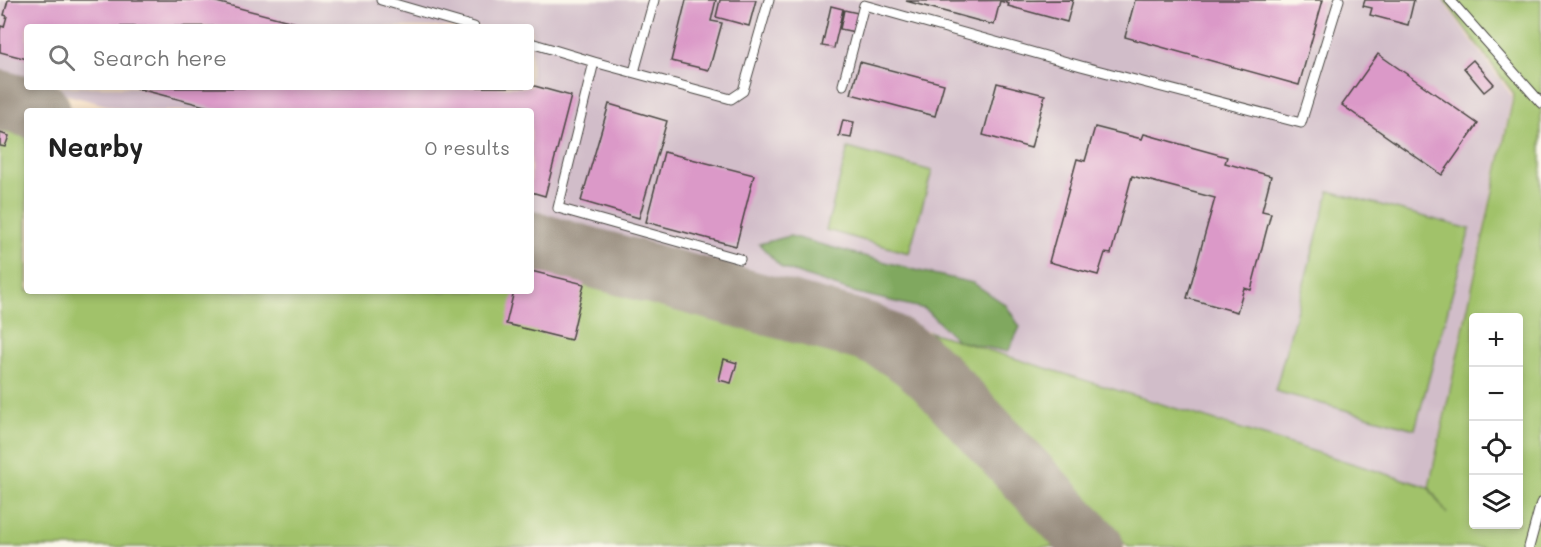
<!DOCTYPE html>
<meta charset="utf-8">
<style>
:root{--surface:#fff;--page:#f6f6f6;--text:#222;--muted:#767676;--line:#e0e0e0}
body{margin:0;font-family:Mali,sans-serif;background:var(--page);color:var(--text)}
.controls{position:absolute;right:18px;bottom:18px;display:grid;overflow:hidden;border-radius:6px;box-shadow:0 3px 9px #0003}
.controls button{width:54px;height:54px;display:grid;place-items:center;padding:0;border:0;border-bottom:2px solid var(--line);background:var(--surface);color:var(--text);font:30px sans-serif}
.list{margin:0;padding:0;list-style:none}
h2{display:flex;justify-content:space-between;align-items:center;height:78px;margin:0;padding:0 24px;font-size:26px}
h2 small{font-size:20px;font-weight:400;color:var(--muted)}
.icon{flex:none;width:33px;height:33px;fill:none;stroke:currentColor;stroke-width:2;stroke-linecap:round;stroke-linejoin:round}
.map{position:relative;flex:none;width:1541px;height:547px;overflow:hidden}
.search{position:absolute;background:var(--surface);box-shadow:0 3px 9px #0003;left:24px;top:24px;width:510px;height:66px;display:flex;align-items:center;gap:15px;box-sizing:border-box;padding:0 21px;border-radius:6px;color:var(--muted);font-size:22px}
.panel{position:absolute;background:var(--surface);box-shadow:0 3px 9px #0003;left:24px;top:108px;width:510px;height:186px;border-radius:6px}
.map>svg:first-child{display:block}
.industrial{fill:#d1bdc9}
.green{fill:#a1c26b;stroke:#66764b;stroke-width:1.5;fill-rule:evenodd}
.forest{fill:#80a85f;stroke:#566a45;stroke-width:1.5}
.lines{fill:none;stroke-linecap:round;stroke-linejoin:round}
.taxiway{stroke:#908476;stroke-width:60}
.building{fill:#db99c8}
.lane-casing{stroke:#494642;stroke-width:11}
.lane{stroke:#fff;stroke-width:9}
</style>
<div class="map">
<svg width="1541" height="547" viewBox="0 0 1541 547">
<rect width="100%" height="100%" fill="#fbf7ec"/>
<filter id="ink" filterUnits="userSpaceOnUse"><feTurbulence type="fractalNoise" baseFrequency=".0167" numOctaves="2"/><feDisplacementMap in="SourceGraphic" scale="12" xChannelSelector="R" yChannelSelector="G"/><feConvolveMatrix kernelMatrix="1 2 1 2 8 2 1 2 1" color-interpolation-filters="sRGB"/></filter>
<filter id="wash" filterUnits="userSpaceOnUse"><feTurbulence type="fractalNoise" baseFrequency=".008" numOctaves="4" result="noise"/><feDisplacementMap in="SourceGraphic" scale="24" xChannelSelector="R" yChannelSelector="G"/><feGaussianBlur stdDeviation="1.35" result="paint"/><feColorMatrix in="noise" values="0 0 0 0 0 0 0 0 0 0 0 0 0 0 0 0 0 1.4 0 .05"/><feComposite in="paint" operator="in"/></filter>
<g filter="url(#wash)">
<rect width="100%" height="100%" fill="#f4ddc1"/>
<!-- industrial -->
<path class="industrial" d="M 0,0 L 1442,0 L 1512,96 L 1428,487 L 769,281 L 531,218 L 531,111 L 128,111 L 38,87 L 531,87 L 531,27 L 27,27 L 27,84 L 0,77 Z"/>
<!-- green -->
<path class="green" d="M 1444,0 L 1541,0 L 1541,547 L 1128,547 L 964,372 L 930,332 L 1428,487 L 1447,514 L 1429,487 L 1514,94 ZM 1474,318 L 1518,318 L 1518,524 L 1474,524 Z
M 0,128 L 27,135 L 27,291 L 531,291 L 531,269 L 875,362 L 897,376 L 928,406 L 1060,547 L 0,547 Z
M 848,148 L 932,171 L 909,253 L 826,230 Z
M 1329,191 L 1470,229 L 1415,429 L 1275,391 Z"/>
<!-- forest -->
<path class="forest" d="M 790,236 L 919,271 L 973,283 L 1006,305 L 1020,327 L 1008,352 L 958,341 L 925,309 L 853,292 L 782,268 L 759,244 Z"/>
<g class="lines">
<!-- taxiway -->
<path class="taxiway" d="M 0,100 L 41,111
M 531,241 L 866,332 C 894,344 915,357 936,378 L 1094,547"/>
</g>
<g id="blocks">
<!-- building -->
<path class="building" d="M 8,0 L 209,0 L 308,26 L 27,27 L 27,59 L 0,52 L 0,31 L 1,26 L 4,27 L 7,16 L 4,15 Z
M 686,0 L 716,0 L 711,21 L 722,23 L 709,70 L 671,61 Z
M 720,0 L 756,0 L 749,26 L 716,17 Z
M 1073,0 L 1067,22 L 1008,6 L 1009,4 L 1000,1 L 994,25 L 906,1 Z
M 1135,0 L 1323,0 L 1299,85 L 1125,37 Z
M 1365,0 L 1414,0 L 1408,25 L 1370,15 L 1372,8 L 1363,6 Z
M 831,6 L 843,9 L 834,48 L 822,46 Z
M 844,10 L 858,13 L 855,32 L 840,29 Z
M 1378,54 L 1478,124 L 1442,175 L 1342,105 Z
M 1473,60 L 1494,84 L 1484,92 L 1464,68 Z
M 860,62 L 944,84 L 935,116 L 851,94 Z
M 997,83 L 1045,95 L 1031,148 L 983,135 Z
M 531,85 L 571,96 L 545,196 L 531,192 L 531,111 L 224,111 L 135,88 L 531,87 Z
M 609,104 L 667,121 L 639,218 L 581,201 Z
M 843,120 L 854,122 L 851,138 L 839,136 Z
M 1095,127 L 1142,139 L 1144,134 L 1227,157 L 1225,163 L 1271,176 L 1262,211 L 1271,213 L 1251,290 L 1244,288 L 1237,312 L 1187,298 L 1215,198 L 1132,176 L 1111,254 L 1105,253 L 1098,275 L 1049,262 L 1077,159 L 1085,161 Z
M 0,133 L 9,136 L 5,147 L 0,146 Z
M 664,152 L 754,175 L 736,246 L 646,222 Z
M 531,271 L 584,284 L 571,340 L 506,324 L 514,291 L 531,291 Z
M 724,359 L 737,363 L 731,383 L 719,380 Z"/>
</g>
</g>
<g filter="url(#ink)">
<use href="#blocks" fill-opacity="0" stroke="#494642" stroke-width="1.5"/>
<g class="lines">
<defs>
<path id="lane" d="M 381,0 L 474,27
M 1450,0 L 1541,103
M 531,43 L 594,62 L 558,208 L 740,259
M 594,62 L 731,99 L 743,91 L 769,0
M 634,72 L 654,0
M 843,85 L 864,5 L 1081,66 L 1301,123 L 1339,0
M 1529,547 L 1541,503"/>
</defs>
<!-- lane casing -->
<use href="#lane" class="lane-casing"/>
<!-- lane -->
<use href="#lane" class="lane"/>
</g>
</g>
</svg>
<div class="controls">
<button>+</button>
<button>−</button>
<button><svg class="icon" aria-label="locate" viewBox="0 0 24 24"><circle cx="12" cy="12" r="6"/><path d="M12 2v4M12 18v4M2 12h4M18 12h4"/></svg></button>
<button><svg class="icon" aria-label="layers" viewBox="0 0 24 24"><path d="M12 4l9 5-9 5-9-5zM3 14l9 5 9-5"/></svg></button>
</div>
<div class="search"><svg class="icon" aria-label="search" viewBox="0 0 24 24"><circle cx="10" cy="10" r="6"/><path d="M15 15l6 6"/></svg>Search here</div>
<section class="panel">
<h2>Nearby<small>0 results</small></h2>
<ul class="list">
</ul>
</section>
</div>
